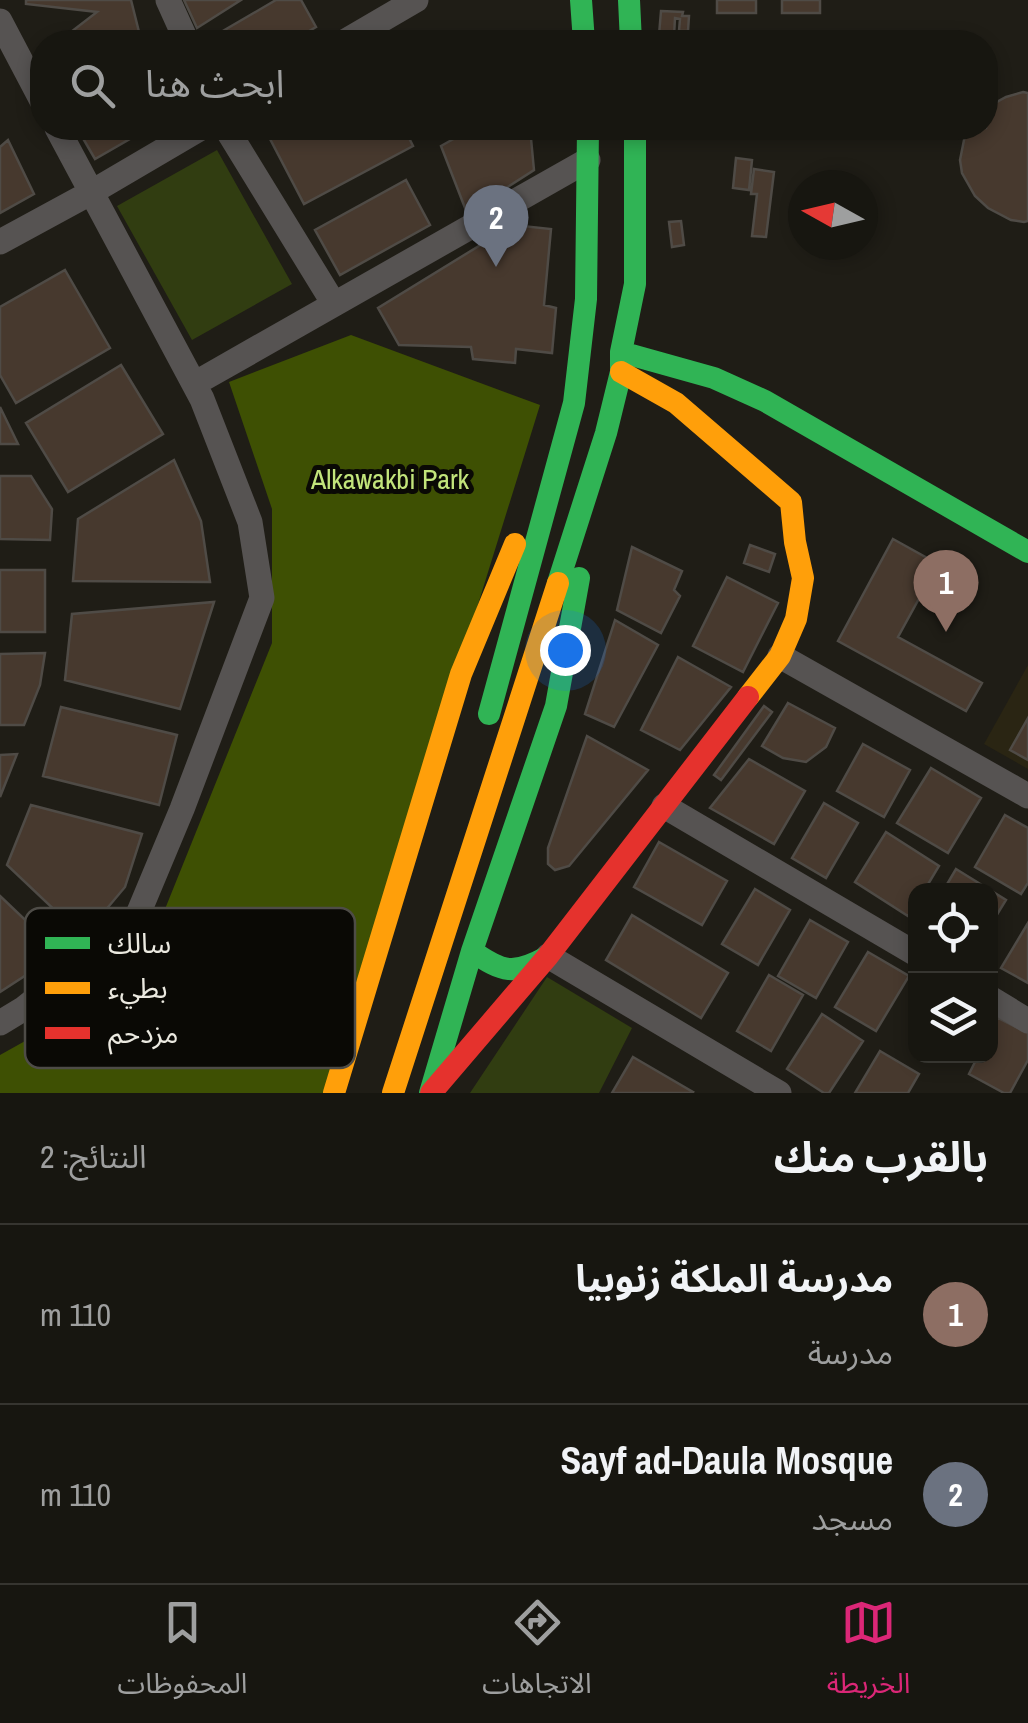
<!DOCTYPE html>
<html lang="ar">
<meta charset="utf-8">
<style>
:root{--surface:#171610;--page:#24231e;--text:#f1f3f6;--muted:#9e9f9f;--line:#363530;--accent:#db2777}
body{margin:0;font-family:"Archivo Narrow","Noto Sans Arabic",sans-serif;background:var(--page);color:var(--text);direction:rtl}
.controls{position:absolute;right:30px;bottom:30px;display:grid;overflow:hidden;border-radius:20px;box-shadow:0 5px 15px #0003}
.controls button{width:90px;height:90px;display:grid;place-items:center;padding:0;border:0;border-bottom:2px solid var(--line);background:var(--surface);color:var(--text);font:50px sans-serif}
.compass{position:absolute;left:788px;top:170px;width:90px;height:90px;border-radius:50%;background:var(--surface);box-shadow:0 5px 15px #0003;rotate:278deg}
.you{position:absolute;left:565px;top:650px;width:35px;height:35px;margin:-25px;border:8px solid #fff;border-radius:50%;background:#1a73e8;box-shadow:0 0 0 15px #1a73e833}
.badge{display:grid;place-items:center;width:65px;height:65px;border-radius:50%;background:var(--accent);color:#fff;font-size:32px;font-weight:700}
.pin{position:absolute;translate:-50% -82px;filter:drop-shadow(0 2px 5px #0008)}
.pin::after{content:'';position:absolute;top:52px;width:35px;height:30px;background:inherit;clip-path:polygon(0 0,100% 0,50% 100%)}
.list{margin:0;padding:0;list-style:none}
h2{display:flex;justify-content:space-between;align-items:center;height:130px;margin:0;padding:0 40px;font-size:42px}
h2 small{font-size:32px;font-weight:400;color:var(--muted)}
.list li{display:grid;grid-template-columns:65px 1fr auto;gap:30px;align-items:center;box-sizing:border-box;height:180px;padding:0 40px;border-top:2px solid var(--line)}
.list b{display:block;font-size:38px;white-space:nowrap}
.list p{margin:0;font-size:32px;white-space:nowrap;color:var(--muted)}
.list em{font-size:32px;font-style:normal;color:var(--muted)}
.icon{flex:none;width:55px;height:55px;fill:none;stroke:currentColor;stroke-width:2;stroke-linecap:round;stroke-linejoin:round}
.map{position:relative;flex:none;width:1028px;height:1093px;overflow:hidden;direction:ltr}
.search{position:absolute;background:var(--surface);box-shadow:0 5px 15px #0003;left:30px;right:30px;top:30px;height:110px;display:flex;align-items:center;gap:25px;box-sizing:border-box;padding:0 35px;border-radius:40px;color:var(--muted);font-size:38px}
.sheet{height:490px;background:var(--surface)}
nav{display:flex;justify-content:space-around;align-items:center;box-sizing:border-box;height:140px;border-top:2px solid var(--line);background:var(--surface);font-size:28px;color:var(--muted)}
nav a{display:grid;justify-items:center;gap:5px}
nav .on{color:var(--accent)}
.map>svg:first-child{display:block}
.built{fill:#2a2513}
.green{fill:#313d11}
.forest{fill:#3e5003}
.building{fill:#47392e;stroke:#4f4b46;stroke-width:2.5}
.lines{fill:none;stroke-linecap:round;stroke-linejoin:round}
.street{stroke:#565352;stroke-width:25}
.fast{stroke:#30b455;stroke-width:22}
.slow{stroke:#ff9f0a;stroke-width:22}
.jam{stroke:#e5322d;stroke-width:22}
.labels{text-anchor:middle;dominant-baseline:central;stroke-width:10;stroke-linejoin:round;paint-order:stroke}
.park-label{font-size:28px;fill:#c2e47b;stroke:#0a0905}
.key{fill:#0a0905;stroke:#4e4c47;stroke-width:2.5}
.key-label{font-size:28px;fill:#ebe9e0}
</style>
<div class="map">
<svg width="1028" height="1093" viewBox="0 0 1028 1093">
<rect width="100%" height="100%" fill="#1f1d16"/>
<!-- built -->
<path class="built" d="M 1028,665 L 1028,769 L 984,744 Z"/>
<!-- green -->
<path class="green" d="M 217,150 L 292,284 L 192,340 L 117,206 Z
M 547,977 L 632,1028 L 599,1093 L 470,1093 Z"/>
<!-- forest -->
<path class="forest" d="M 351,335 L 540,405 L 326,1093 L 0,1093 L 0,1055 L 43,1031 L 161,919 L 272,643 L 272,509 L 229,382 Z"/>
<!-- building -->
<path class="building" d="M 26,0 L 131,0 L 139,32 L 123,42 L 58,42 L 97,12 L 26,4 Z
M 184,0 L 241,0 L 197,28 Z
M 276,0 L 301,0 L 316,27 L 290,42 L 204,42 Z
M 717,0 L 756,0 L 756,13 L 717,13 Z
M 782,0 L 820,0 L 820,13 L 782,13 Z
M 661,11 L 683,12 L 682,16 L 689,16 L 688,31 L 679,31 L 680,19 L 675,18 L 674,36 L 659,35 Z
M 1023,92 L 1028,93 L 1028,221 L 1024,222 L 1011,220 L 988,208 L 975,196 L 962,173 L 960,160 L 965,135 L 972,134 L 978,128 L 986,128 L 986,108 L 1006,97 Z
M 77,128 L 149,128 L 95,159 Z
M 283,128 L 404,128 L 413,146 L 304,204 L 268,135 Z
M 473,128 L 530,128 L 534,170 L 467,213 L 441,146 Z
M 8,140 L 34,194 L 0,213 L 0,147 Z
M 736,158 L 752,160 L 749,190 L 733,188 Z
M 754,169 L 774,172 L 766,237 L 752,236 L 757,194 L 751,194 Z
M 406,180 L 430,225 L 340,275 L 315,230 Z
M 681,221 L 684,245 L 672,247 L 669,222 Z
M 513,225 L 551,229 L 544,305 L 556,308 L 552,353 L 516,349 L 515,363 L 473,359 L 471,347 L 399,345 L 378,308 Z
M 65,270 L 110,348 L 16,403 L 0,375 L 0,307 Z
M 121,365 L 163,434 L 68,492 L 26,423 Z
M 0,407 L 18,444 L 0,444 Z
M 174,460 L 201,521 L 210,582 L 73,581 L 78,519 Z
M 0,476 L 31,476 L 52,509 L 50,540 L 0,539 Z
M 893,539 L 938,564 L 898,637 L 982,683 L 966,711 L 838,641 Z
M 750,545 L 775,554 L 769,572 L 744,563 Z
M 632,547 L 682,571 L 674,590 L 680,596 L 661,633 L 617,610 Z
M 0,570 L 45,570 L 45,632 L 0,632 Z
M 727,577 L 778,603 L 743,672 L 693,646 Z
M 214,602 L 180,709 L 65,680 L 72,614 Z
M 615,620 L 658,645 L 614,727 L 585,714 Z
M 45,653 L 40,685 L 24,725 L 0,725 L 0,654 Z
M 678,657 L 731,687 L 680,750 L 641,730 Z
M 788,703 L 835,728 L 826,747 L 806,762 L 783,758 L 762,746 Z
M 764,706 L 772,712 L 721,780 L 714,775 Z
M 61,707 L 177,735 L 159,805 L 43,776 Z
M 1028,718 L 1028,760 L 1010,750 Z
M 587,736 L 648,770 L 569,866 L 555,870 L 548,864 L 548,848 Z
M 863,744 L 910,770 L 884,817 L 837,791 Z
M 17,754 L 0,797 L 0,755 Z
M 749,759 L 805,791 L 774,844 L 710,808 Z
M 931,768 L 981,798 L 948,853 L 897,823 Z
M 824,803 L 858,823 L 826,878 L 792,858 Z
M 31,805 L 142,834 L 125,887 L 83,937 L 7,865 Z
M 1005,815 L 1028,828 L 1028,883 L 1021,894 L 975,867 Z
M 886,832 L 939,866 L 924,891 L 916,891 L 916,905 L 908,916 L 855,882 Z
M 659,842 L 727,881 L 702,925 L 634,887 Z
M 956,869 L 1006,900 L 990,926 L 990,891 L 943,891 Z
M 755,889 L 790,910 L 758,965 L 722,944 Z
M 0,896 L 60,953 L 0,992 Z
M 632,915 L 728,973 L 701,1018 L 606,960 Z
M 810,920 L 848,942 L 816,998 L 778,976 Z
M 1028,923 L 1028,983 L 1001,968 Z
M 868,952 L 909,976 L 876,1031 L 835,1007 Z
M 769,975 L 803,995 L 771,1051 L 737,1031 Z
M 822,1014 L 863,1041 L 829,1093 L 824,1093 L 787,1069 Z
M 998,1018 L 1028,1033 L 1028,1060 L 1010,1093 L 1004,1093 L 969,1074 L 978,1056 L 990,1056 L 990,1033 Z
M 880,1051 L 919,1074 L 908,1093 L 855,1093 Z
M 633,1057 L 693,1092 L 692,1093 L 612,1093 Z"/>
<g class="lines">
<!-- street -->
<path class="street" d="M 168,0 L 187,42
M 0,21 L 42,101
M 344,42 L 416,0
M 226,128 L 334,304
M 0,242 L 92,192 L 201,128
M 194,384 L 588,160
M 780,656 L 1028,796
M 664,806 L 916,954
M 548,956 L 779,1093
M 990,998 L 1028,1021
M 0,1023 L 23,1009 L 136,919 L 182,809 L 262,598 L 250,522 L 202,399 L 57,128"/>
<!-- fast -->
<path class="fast" d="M 581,0 L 584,42
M 629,0 L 631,42
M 621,352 L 714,378 L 765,401 L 1028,552
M 558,583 L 606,433 L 621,372 L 621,352 L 635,284 L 635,128
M 489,714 L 574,403 L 586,299 L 588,128
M 472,951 C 503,973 514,975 547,957
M 430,1093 L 472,951 L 556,706 L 579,578"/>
<!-- slow -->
<path class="slow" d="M 621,372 L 676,403 L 791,502 L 795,542 L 803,578 L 796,619 L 780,656 L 748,697
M 334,1093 L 461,674 L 515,544
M 393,1093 L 558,583"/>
<!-- jam -->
<path class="jam" d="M 431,1093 L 548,956 L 748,697"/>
</g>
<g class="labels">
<!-- park labels -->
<g class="park-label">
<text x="390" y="479">Alkawakbi Park</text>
</g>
</g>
<!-- legend -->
<rect x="25" y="908" width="330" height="160" rx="15" class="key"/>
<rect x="45" y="937" width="45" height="12" fill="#30b455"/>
<rect x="45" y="982" width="45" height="12" fill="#ff9f0a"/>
<rect x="45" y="1027" width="45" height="12" fill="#e5322d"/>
<g class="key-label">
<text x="108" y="953">سالك</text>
<text x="108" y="998">بطيء</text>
<text x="108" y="1043">مزدحم</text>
</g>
</svg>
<div class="controls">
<button><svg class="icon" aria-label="locate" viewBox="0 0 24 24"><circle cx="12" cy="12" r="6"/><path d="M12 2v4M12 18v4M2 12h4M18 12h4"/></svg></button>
<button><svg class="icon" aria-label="layers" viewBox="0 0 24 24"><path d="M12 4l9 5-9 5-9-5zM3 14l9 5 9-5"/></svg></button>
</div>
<svg class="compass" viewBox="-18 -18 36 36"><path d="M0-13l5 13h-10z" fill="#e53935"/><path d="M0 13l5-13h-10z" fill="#9e9f9f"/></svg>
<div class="you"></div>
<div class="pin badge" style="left:946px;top:632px;background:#8d6e63">1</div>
<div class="pin badge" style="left:496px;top:267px;background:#6b7280">2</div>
<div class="search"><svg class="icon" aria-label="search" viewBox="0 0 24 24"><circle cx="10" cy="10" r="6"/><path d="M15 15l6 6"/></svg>ابحث هنا</div>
</div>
<section class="sheet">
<h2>بالقرب منك<small>النتائج: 2</small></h2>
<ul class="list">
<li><span class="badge" style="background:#8d6e63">1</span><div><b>مدرسة الملكة زنوبيا</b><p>مدرسة</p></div><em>110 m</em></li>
<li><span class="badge" style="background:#6b7280">2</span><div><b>Sayf ad-Daula Mosque</b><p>مسجد</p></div><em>110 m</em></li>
</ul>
</section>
<nav>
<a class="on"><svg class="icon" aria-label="map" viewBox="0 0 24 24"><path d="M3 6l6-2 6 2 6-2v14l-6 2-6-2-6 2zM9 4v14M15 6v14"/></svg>الخريطة</a>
<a><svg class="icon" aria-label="directions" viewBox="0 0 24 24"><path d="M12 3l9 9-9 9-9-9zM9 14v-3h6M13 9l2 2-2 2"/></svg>الاتجاهات</a>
<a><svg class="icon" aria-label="saved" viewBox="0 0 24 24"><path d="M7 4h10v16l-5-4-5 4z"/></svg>المحفوظات</a>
</nav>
